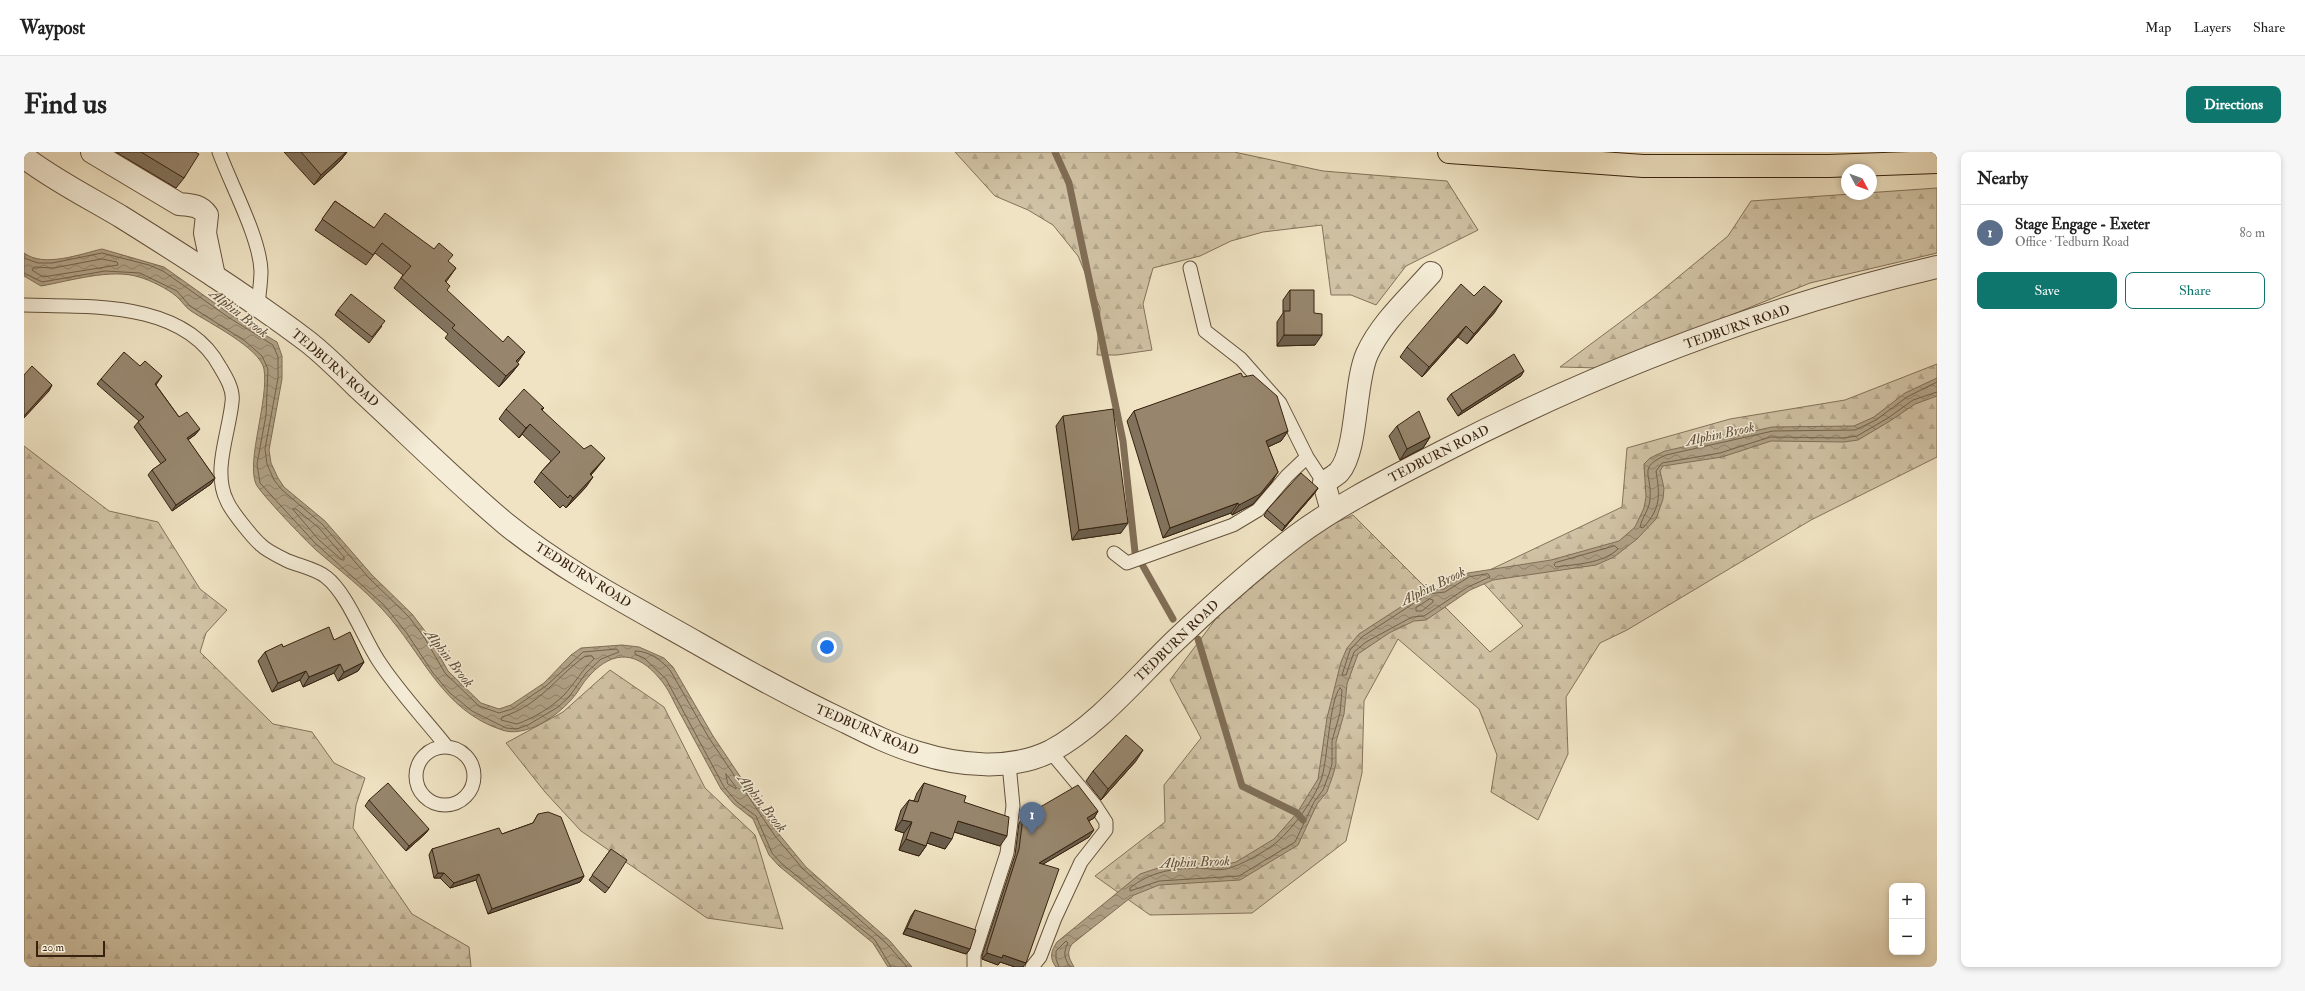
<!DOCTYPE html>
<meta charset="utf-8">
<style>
:root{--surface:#fff;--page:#f6f6f6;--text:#222;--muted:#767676;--line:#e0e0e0;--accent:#0f766e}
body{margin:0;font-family:"IM FELL Double Pica",serif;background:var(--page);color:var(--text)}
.controls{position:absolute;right:12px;bottom:12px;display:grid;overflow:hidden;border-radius:8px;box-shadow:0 2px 6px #0003}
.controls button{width:36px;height:36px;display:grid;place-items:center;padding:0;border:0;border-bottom:1px solid var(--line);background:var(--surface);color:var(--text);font:20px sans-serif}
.compass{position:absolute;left:1817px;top:12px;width:36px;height:36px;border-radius:50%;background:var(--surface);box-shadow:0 2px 6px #0003;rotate:131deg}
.scale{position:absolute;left:12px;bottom:10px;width:69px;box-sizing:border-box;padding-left:4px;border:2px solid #37220f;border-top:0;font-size:11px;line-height:14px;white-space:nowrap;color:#37220f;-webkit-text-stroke:3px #f5edd8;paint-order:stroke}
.you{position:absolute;left:803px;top:495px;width:14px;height:14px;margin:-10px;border:3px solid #fff;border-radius:50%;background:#1a73e8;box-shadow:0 0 0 6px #1a73e833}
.badge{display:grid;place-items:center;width:26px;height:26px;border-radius:50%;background:var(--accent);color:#fff;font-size:13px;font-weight:700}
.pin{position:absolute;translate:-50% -33px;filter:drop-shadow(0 1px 2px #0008)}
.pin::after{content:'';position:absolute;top:21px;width:14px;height:12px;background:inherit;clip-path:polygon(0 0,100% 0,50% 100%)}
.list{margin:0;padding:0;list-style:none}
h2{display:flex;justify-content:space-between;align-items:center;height:52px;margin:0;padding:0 16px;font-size:17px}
h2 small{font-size:13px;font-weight:400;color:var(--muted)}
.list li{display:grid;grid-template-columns:26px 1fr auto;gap:12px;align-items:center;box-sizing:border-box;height:56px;padding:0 16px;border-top:1px solid var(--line)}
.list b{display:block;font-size:15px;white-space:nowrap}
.list p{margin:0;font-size:13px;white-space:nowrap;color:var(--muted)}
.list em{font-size:13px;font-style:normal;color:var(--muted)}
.actions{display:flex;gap:8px;padding:12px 16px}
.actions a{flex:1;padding:9px 0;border:1px solid var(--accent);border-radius:8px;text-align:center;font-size:14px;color:var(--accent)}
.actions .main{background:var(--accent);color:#fff}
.map{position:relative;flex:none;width:1913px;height:815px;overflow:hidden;border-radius:8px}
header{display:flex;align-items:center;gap:24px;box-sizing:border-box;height:56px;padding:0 20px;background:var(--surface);border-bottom:1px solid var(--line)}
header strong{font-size:19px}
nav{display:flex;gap:22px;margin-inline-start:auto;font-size:14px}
.intro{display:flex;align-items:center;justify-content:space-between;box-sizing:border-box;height:96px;padding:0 24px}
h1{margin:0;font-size:28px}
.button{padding:10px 18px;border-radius:8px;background:var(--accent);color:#fff;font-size:14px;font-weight:700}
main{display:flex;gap:24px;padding:0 24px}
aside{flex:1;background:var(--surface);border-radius:8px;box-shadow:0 2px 6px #0003}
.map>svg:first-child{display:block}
.forest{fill:url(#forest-firs);stroke:#84725a}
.water{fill:url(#water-waves);stroke:#806e56}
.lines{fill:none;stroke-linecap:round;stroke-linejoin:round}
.shore{stroke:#74624a;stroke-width:1}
.stream{stroke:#806e56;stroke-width:7}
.service-casing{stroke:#65523c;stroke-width:15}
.minor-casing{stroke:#65523c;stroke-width:24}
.tertiary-casing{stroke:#65523c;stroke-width:24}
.trunk-casing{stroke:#37220f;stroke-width:24}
.service{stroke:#f5edd8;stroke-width:13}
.minor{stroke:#f5edd8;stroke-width:22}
.tertiary{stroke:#f5edd8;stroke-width:22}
.trunk{stroke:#efe3c3;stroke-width:22}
.wall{fill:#82735e;stroke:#37220f}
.shaded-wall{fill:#6a5e4c;stroke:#37220f}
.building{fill:#97866d;stroke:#37220f}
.labels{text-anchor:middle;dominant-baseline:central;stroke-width:3;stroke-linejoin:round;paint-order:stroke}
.street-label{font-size:13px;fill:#37220f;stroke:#f5edd8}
.water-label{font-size:14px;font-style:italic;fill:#614e39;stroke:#f5edd8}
</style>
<header>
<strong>Waypost</strong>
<nav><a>Map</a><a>Layers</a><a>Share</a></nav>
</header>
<div class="intro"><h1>Find us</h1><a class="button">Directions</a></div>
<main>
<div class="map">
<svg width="1913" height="815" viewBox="0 0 1913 815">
<defs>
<pattern id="forest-firs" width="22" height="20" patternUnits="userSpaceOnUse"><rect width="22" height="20" fill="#d0c2a4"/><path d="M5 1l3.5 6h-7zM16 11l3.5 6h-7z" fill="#b3a68c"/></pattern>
<pattern id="water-waves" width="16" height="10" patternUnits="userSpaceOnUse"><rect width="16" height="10" fill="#b0a186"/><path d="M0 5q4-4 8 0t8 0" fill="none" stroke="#90836c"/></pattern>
</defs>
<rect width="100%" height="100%" fill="#efe3c3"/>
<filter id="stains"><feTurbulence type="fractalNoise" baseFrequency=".005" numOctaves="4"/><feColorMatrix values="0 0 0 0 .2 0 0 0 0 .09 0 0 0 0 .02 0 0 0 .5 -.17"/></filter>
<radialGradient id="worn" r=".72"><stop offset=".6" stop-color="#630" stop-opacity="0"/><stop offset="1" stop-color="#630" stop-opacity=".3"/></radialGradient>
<!-- forest -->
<path class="forest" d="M 931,0 L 1210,0 L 1299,19 L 1423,29 L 1454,78 L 1382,114 L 1352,153 L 1327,143 L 1307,143 L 1298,73 L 1239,80 L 1207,89 L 1176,104 L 1129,116 L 1119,152 L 1128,198 L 1093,203 L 1073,203 L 1076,156 L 1054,104 L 1029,73 L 1004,58 L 971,44 Z
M 1913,36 L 1913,101 L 1786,131 L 1577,216 L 1536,215 L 1630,145 L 1704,84 L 1727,49 Z
M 1913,212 L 1913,305 L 1787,368 L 1603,478 L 1576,491 L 1542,545 L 1544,602 L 1514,668 L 1467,640 L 1473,603 L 1455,557 L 1374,487 L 1340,549 L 1338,621 L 1322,689 L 1228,761 L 1126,763 L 1071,724 L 1141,670 L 1140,633 L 1177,586 L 1146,528 L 1200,456 L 1277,386 L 1329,363 L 1466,500 L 1499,474 L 1453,424 L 1598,355 L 1603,296 L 1706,267 L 1821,248 Z
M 0,294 L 85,359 L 134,370 L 176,437 L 203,458 L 182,481 L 176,500 L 249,572 L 288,580 L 310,611 L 341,626 L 332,653 L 329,676 L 388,762 L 445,795 L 447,815 L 0,815 Z
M 586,518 L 640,555 L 681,636 L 731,683 L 759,777 L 683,766 L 557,679 L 521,640 L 482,591 L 539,560 Z"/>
<!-- water -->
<path class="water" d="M 78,97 L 140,115 L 206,162 L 253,190 L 258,204 L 258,227 L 245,298 L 247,311 L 254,326 L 260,335 L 301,369 L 348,423 L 388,462 L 404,483 L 424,519 L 457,551 L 475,557 L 487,553 L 520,531 L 547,503 L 557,496 L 598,493 L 615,495 L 640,506 L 649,515 L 689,584 L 754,681 L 782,715 L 866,789 L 888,815 L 864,815 L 849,791 L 755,714 L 745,703 L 729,667 L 710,652 L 697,637 C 684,612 670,588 657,563 C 650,551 645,537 636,527 C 614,500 590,497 566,523 C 558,531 554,541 547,548 C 532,565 501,586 478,578 C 417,558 399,501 359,458 C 339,436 314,417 292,398 C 282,389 236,341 232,332 C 222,309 245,248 240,217 C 236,196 185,171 167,159 C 161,155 158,149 152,144 C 144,137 126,128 115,125 C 87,116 46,129 17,134 L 0,124 L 0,101 C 20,116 56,102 78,97 Z
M 1913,226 L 1913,244 L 1891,252 L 1866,269 L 1834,288 L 1820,290 L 1747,289 L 1698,305 L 1639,314 L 1636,319 L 1640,336 L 1639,347 L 1632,367 L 1613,387 L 1590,405 L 1572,413 L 1469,428 L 1446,438 L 1402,468 L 1390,469 L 1365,481 L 1334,502 L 1323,532 L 1320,562 L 1312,590 L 1312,612 L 1309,623 L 1303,640 L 1293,652 L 1274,693 L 1216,728 L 1135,733 L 1110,743 L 1048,792 C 1042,801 1045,806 1050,815 L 1032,815 C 1025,806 1027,799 1033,790 L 1116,722 L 1140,714 L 1174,712 L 1200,713 L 1212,710 L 1250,687 L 1273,661 L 1294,627 L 1303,566 L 1317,510 L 1323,496 L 1335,482 L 1403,438 L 1420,437 L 1426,430 L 1444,421 L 1527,408 L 1595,389 L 1611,375 L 1620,356 L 1622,345 L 1620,312 L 1626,306 L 1641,299 L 1748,275 L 1830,274 L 1850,265 L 1881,241 Z"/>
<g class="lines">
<!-- shore -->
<path class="shore" d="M 0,106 L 14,111 L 28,111 L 78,101 L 125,113 L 139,119 L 204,165 L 249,193 L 254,205 L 254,226 L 241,297 L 243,312 L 250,328 L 258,338 L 298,372 L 345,426 L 385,465 L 400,485 L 421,521 L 455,554 L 475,561 L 488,557 L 522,534 L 559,500 L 593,497 L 595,500 L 577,507 L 562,521 L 545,545 L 534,555 L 504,573 L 493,577 L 482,576 L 448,559 L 426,541 L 409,521 L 382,480 L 360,453 L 291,391 L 236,331 L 233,312 L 242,263 L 244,217 L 238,204 L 221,189 L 166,154 L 153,139 L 116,121 L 81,119 L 18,130 L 0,121
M 78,107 L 93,110 L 94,113 L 19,125 L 8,118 L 10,115 L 29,116 Z
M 1913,230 L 1883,245 L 1852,268 L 1831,278 L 1749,279 L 1642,303 C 1613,316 1628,321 1626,346 C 1626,357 1618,365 1616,375 L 1619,376 C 1637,356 1636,344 1632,319 L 1638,311 L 1696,301 L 1746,285 L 1819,286 L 1833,284 L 1864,266 L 1889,248 L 1913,240
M 269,357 L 272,357 L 295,376 L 320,405 L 320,408 L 318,408 L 295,388 Z
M 1591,394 L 1594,397 C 1578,412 1552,412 1532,415 L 1530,413 L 1531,411 Z
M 1464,422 L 1466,425 L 1444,435 L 1400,464 L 1388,465 L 1342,490 L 1330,500 L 1322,523 L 1318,523 L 1326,498 L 1338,485 L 1404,442 L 1421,440 L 1445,425 Z
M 1406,447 L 1409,448 L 1409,450 L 1398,459 L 1392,459 L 1392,456 Z
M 568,504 L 570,507 C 558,518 551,531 540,543 C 528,555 510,566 493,572 L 477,568 L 478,565 C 516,553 531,526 560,505 Z
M 1316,536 L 1318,538 L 1316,561 L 1308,589 L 1308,612 L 1305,622 L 1299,638 L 1290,650 L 1271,690 L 1215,724 L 1135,729 L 1106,739 L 1106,736 C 1126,720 1149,716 1175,716 C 1183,716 1193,719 1202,717 C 1216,714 1242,699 1253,690 C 1269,676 1290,648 1297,628 C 1304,609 1305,548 1316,536 Z
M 702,622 L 712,635 L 712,637 L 704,632 Z
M 867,815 L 851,788 L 757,711 L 748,701 L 732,664 L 713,650 L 700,635 L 642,527 L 620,506 L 611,502 L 611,499 C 625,499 637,508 646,518 L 685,586 L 751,684 L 779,717 L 863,792 L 883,815
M 1035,815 L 1032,807 L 1032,799 L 1042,789 L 1044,791 C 1039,800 1040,806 1046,815"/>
<!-- stream -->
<path class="stream" d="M 1031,0 L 1045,31 L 1099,289 L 1111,400 L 1149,467
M 1174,487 L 1218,634 L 1273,661 L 1279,668"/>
<defs>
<path id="service" d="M 195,0 C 207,33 236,86 237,119 C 237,130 235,142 234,153
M 1166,116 L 1181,179 L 1217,207 L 1256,251 L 1283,305 L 1300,331
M 0,153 C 65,155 160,148 196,215 C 202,225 210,238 208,250 C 205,282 188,319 203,349 C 207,359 229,386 237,393 C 243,399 256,405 264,409 C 276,414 292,417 302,425 C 323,441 339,485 354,508 C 374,539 400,566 423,595
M 1090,401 L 1103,411 L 1209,373 L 1234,358 L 1263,324 L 1283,305
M392 624a29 29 0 1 1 58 0a29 29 0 1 1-58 0Z
M 950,815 L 950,803 L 983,701 L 989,654 L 985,612
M 1008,815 L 1016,805 L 1031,766 L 1057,710 L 1082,678 L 1082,670 L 1071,653 L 1026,599"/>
<path id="minor" d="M 68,0 L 155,52 C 167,53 176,53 183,63 L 181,81 L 190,124
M 1308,359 L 1300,331 C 1305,327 1311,324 1315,320 C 1334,298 1330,231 1343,202 C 1357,171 1385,146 1407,121"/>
<path id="tertiary" d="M 0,5 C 30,28 64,45 96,64 C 160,104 223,144 283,189 C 301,203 317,219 333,235 C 382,280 431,329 482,372 C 540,419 608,454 673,491 C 722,519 771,546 822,570 C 846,582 870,594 895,601 C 936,614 987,619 1027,599 C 1075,573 1114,524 1153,487 C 1191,451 1230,416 1272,384 C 1318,350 1368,326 1418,300 C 1575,219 1741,155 1913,115"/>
<path id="trunk" d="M 1425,0 L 1619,14 L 1805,14 L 1913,10"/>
</defs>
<!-- service casing -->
<use href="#service" class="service-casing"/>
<!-- minor casing -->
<use href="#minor" class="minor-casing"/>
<!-- tertiary casing -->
<use href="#tertiary" class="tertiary-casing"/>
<!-- trunk casing -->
<use href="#trunk" class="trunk-casing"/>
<!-- service -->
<use href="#service" class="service"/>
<!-- minor -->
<use href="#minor" class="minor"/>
<!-- tertiary -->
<use href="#tertiary" class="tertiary"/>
<!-- trunk -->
<use href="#trunk" class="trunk"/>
</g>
<!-- wall -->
<path class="wall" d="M 92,0 L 171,0 L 160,26 L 152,36 Z
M 260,0 L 323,0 L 316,9 L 290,33 Z
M 311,49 L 350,76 L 424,110 L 432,116 L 422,130 L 423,139 L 495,212 L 487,222 L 475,235 L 421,186 L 424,182 L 370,136 L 379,123 L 351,101 L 342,113 L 291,78 Z
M 1266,138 L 1290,161 L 1291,193 L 1253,194 L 1253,170 L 1259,161 L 1259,148 Z
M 1450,144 L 1471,160 L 1443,192 L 1434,185 L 1398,225 L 1376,205 L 1383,195 Z
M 314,158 L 358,174 L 345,191 L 311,163 Z
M 116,214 L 138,224 L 132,233 L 155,265 L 172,282 L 164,288 L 191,326 L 187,332 L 148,359 L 124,323 L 128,318 L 137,312 L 110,275 L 115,269 L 73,232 L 77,227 Z
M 1497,224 L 1434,264 L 1423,247 L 1427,242 Z
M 1219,225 L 1264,279 L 1257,289 L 1244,295 L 1254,320 L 1247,331 L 1229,352 L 1208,363 L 1207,361 L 1139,386 L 1103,269 L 1110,259 Z
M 520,256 L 518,258 L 573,316 L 567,323 L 562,335 L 542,356 L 539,353 L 536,356 L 510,330 L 517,320 L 527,309 L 498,282 L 495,286 L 475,267 L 482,257 Z
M 1039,264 L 1097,381 L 1048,388 L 1032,274 Z
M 1373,274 L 1406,285 L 1399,296 L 1376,308 L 1365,284 Z
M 1294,336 L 1290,342 L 1258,379 L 1240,364 L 1243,358 Z
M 310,488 L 340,510 L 334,519 L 314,529 L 310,521 L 279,535 L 276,528 L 248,540 L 234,509 L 241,500 L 259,495 Z
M 1112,609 L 1077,648 L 1062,629 L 1069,619 Z
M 900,631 L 940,650 L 976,694 L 930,680 L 921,697 L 903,691 L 902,694 L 895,704 L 875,698 L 880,681 L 871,678 L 877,658 L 885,648 L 890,649 L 893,641 Z
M 345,648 L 405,677 L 401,682 L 382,699 L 341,654 Z
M 1074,659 L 1070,666 L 1065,669 L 1065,685 L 1019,712 L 999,815 L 991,815 L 976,810 L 974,813 L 958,807 L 958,804 L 991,703 L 995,671 L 999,665 Z
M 514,662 L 560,724 L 556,730 L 464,762 L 452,728 L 426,736 L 416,726 L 410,726 L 405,703 L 408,697 L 478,682 L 509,671 Z
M 587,697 L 585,736 L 581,741 L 565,728 Z
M 891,758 L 946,797 L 942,802 L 879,782 L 887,764 Z"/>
<!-- shaded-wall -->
<path class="shaded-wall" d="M 322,0 L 323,0 L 316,9 L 290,33 L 297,23 Z
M 1478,149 L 1471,160 L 1443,192 L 1450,182 Z
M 1442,174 L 1434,185 L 1398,225 L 1405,215 Z
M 1260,183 L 1298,183 L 1291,193 L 1253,194 Z
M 501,200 L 494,210 L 485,219 L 492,209 Z
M 495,212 L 487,222 L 475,235 L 482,224 Z
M 1500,219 L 1497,224 L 1434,264 L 1438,259 Z
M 28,233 L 25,239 L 0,266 L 0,264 Z
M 506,272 L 498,282 L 495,286 L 502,276 Z
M 176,277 L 172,282 L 159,291 L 163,286 Z
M 1264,279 L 1257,289 L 1235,299 L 1242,289 Z
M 1406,285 L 1399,296 L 1376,308 L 1383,297 Z
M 581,306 L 573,316 L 558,332 L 566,322 Z
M 1254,320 L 1247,331 L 1229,352 L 1208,363 L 1215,353 Z
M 569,325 L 562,335 L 542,356 L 549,346 Z
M 191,326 L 187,332 L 148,359 L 152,353 Z
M 1294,336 L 1290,342 L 1258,379 L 1261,374 Z
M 1214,351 L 1207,361 L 1139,386 L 1146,376 Z
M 1104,371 L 1097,381 L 1048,388 L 1055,378 Z
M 340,510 L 334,519 L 314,529 L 320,520 Z
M 316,512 L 310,521 L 279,535 L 285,525 Z
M 282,519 L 276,528 L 248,540 L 254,531 Z
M 1119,598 L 1112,609 L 1077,648 L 1084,637 Z
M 1074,659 L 1070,666 L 1058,672 L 1063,666 Z
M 878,668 L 888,670 L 880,681 L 871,678 Z
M 934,669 L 983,684 L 976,694 L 927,679 Z
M 405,677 L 401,682 L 382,699 L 385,694 Z
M 1070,678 L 1065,685 L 1011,717 L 1015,711 Z
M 907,680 L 928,687 L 921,697 L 900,690 Z
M 882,687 L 902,694 L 895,704 L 875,698 Z
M 414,721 L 420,721 L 416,726 L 410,726 Z
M 455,722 L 452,728 L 426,736 L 430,731 Z
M 560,724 L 556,730 L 464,762 L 468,757 Z
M 883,776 L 946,797 L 942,802 L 879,782 Z
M 963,801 L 979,803 L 1002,811 L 999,815 L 991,815 L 976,810 L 974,813 L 958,807 Z"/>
<!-- building -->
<path class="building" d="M 117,0 L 171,0 L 175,2 L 160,26 Z
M 277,0 L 322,0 L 297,23 Z
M 311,49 L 350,76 L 361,61 L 410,97 L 415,91 L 429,103 L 424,109 L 432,116 L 421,129 L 426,134 L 423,138 L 479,190 L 484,184 L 501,200 L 492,209 L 495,212 L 482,224 L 428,176 L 431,173 L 377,126 L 387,114 L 358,91 L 349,103 L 298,67 Z
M 1437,132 L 1450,144 L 1460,134 L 1478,149 L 1450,182 L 1442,174 L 1405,215 L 1383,195 Z
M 1266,138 L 1290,138 L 1290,161 L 1298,162 L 1298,183 L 1260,183 L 1260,159 L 1266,159 Z
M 327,142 L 361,169 L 348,185 L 314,158 Z
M 100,200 L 116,214 L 121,209 L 138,224 L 131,232 L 155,265 L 163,260 L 176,277 L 163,286 L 191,326 L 152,353 L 128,318 L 142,308 L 114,270 L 120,265 L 77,227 Z
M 1490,202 L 1500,219 L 1438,259 L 1427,242 Z
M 8,214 L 28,233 L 0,264 L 0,223 Z
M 1217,221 L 1219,225 L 1229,223 L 1253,244 L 1264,279 L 1242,289 L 1254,320 L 1236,342 L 1215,353 L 1214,351 L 1146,376 L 1110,259 Z
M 500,237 L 520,256 L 517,257 L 560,297 L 567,293 L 581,306 L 566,322 L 569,325 L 549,346 L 546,343 L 544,346 L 517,320 L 536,300 L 506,272 L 502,276 L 482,257 Z
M 1089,257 L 1104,371 L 1055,378 L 1039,264 Z
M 1395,259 L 1406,285 L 1383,297 L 1373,274 Z
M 1277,321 L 1294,336 L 1261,374 L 1243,358 Z
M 305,475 L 310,488 L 326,480 L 340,510 L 320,520 L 316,512 L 285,525 L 282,519 L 254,531 L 241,500 L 258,492 L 259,495 Z
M 1102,583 L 1119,598 L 1084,637 L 1069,619 Z
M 364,631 L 405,677 L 385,694 L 345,648 Z
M 900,631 L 942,644 L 940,650 L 985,665 L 983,684 L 934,669 L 928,687 L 907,680 L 902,694 L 882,687 L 888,670 L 878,668 L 885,648 L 894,650 Z
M 1054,633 L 1074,659 L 1063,666 L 1070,678 L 1015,711 L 1035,717 L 1002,811 L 979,803 L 978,806 L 963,801 L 963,798 L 995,697 L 999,665 Z
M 524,660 L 537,665 L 560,724 L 468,757 L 455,722 L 430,731 L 420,721 L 414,721 L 408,697 L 475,676 L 478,682 L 509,671 L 514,662 Z
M 587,697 L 603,708 L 585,736 L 568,723 Z
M 891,758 L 952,778 L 946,797 L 883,776 Z"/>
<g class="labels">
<!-- street labels -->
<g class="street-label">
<text transform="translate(1713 175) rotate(-19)">TEDBURN ROAD</text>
<text transform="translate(311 216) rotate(41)">TEDBURN ROAD</text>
<text transform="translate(1415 302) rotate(-27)">TEDBURN ROAD</text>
<text transform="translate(559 423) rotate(32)">TEDBURN ROAD</text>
<text transform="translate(1153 489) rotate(-44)">TEDBURN ROAD</text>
<text transform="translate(843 578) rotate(23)">TEDBURN ROAD</text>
</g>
<!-- water labels -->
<g class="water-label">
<text transform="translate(215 161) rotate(38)">Alphin Brook</text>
<text transform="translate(1696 282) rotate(-12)">Alphin Brook</text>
<text transform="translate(1409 434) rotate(-26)">Alphin Brook</text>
<text transform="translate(425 506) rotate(52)">Alphin Brook</text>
<text transform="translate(738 651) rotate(52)">Alphin Brook</text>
<text transform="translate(1171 710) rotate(-2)">Alphin Brook</text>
</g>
</g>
<rect width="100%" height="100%" filter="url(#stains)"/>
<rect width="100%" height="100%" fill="url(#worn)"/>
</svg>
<div class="controls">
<button>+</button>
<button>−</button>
</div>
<svg class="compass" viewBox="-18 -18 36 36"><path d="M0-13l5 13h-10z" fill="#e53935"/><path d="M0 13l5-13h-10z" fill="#767676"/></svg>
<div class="scale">20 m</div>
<div class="you"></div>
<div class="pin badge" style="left:1008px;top:683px;background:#5c6f8a">1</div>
</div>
<aside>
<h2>Nearby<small></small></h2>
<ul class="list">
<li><span class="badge" style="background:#5c6f8a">1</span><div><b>Stage Engage - Exeter</b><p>Office · Tedburn Road</p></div><em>80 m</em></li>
</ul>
<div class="actions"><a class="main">Save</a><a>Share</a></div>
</aside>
</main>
